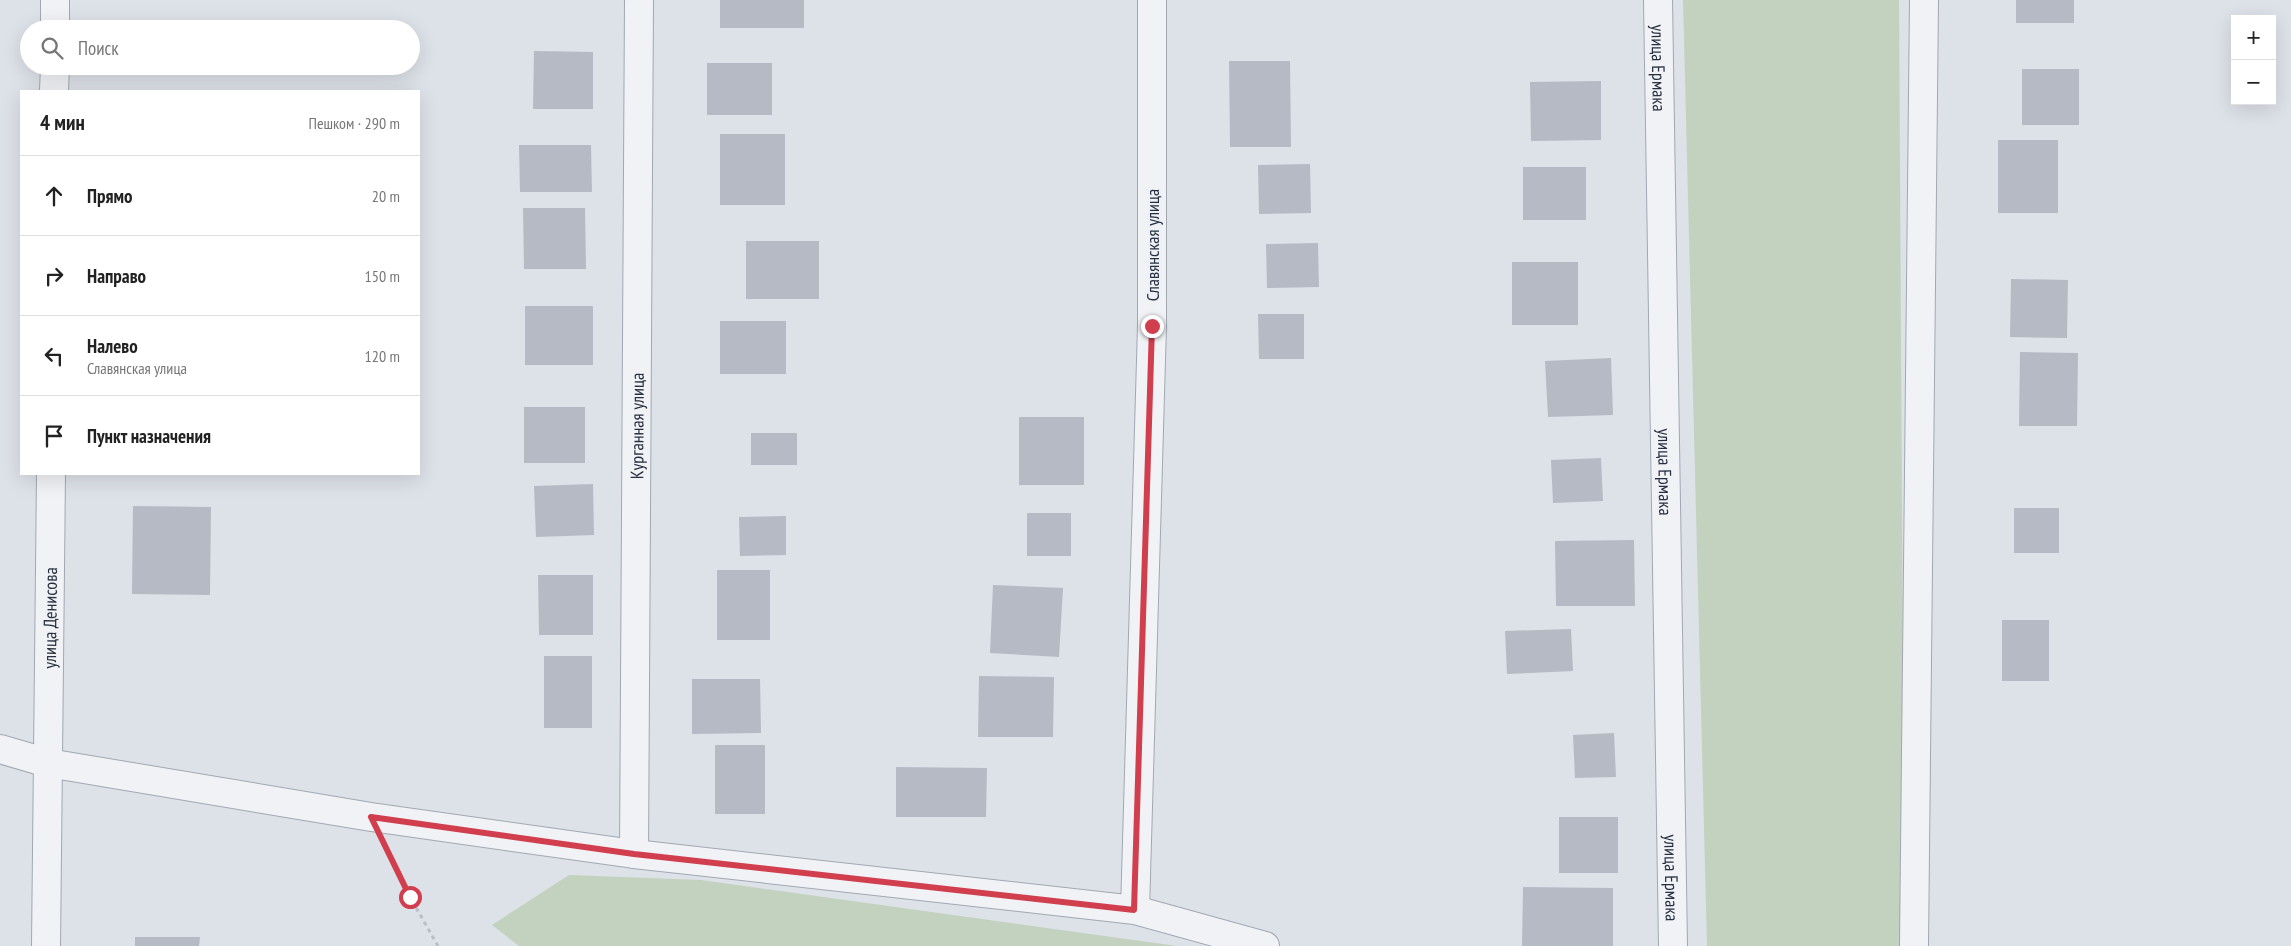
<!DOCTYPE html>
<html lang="ru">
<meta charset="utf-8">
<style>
:root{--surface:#fff;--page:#f2f2f2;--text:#222;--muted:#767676;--line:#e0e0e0}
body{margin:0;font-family:"PT Sans Narrow",sans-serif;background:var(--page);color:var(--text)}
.controls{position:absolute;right:15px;top:15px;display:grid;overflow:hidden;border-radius:0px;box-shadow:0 5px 20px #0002}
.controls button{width:45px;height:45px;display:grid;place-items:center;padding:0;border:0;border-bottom:1px solid var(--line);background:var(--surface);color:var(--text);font:25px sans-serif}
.stop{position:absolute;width:15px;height:15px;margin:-11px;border:4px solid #d13e4d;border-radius:50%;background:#fff}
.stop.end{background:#d13e4d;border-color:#fff;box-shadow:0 1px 5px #0008}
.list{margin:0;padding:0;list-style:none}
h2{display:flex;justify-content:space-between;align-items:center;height:65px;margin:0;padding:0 20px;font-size:21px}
h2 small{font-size:16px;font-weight:400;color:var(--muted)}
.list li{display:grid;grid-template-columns:32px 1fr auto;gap:15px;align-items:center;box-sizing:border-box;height:80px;padding:0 20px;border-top:1px solid var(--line)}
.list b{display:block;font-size:19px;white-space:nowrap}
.list p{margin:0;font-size:16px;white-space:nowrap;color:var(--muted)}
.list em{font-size:16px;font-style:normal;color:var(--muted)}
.icon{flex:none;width:28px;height:28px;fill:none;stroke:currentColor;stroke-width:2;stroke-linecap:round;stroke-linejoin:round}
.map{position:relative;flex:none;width:2291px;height:946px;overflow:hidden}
.search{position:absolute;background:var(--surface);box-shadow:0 5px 20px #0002;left:20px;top:20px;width:400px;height:55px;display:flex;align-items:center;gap:12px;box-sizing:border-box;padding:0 18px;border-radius:28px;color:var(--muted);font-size:19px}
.panel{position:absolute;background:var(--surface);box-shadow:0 5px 20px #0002;left:20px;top:90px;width:400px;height:385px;border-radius:0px}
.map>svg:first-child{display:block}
.green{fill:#c2d2be}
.building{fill:#b5bac5}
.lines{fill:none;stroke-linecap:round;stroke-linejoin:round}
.street-casing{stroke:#a2a8b2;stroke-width:30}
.path{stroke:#bbbfc6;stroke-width:3;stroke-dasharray:4 4;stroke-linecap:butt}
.street{stroke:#f0f2f6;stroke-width:28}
.route{stroke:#d13e4d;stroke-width:6}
.labels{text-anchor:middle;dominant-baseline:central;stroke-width:4.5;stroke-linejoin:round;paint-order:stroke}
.street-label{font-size:18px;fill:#262e3f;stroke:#edf0f5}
</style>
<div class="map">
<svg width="2291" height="946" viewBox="0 0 2291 946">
<rect width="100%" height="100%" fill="#dde1e8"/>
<!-- green -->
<path class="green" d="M 1683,0 L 1899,0 L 1904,840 L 1912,946 L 1707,946 Z
M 569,875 L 701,880 L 1177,946 L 519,946 L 492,925 Z"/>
<!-- building -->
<path class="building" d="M 720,0 L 804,0 L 804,28 L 720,28 Z
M 2016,0 L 2074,0 L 2074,23 L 2016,23 Z
M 534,51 L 593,52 L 593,109 L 533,109 Z
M 1229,61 L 1290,61 L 1291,147 L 1230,147 Z
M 707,63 L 772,63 L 772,115 L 707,115 Z
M 2022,69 L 2079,69 L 2079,125 L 2022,125 Z
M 1601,81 L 1601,140 L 1531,141 L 1530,82 Z
M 720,134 L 785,134 L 785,205 L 720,205 Z
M 1998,140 L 2058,140 L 2058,213 L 1998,213 Z
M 519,145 L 591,145 L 592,192 L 520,192 Z
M 1310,164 L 1311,213 L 1259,214 L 1258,165 Z
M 1523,167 L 1586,167 L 1586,220 L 1523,220 Z
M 523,208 L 585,208 L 586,269 L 524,269 Z
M 746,241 L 819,241 L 819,299 L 746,299 Z
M 1318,243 L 1319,287 L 1267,288 L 1266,244 Z
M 1512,262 L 1578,262 L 1578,325 L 1512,325 Z
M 2011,279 L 2068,280 L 2067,338 L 2010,337 Z
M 525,306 L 593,306 L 593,365 L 525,365 Z
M 1258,314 L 1304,314 L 1304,359 L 1259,359 Z
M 720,321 L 786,321 L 786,374 L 720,374 Z
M 2020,352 L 2078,353 L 2077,426 L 2019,426 Z
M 1611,358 L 1613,415 L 1548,417 L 1545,361 Z
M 524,407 L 585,407 L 585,463 L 524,463 Z
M 1019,417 L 1084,417 L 1084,485 L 1019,485 Z
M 751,433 L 797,433 L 797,465 L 751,465 Z
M 1601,458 L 1603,501 L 1553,503 L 1551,460 Z
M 593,484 L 594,535 L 536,537 L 534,486 Z
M 133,506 L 211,507 L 210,595 L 132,594 Z
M 2014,508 L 2059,508 L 2059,553 L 2014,553 Z
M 1027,513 L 1071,513 L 1071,556 L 1027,556 Z
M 786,516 L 786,555 L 740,556 L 739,517 Z
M 1634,540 L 1635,606 L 1556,606 L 1555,541 Z
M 717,570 L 770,570 L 770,640 L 717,640 Z
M 538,575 L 593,575 L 593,635 L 539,635 Z
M 993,585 L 1063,588 L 1059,657 L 990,653 Z
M 2002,620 L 2049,620 L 2049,681 L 2002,681 Z
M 1571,629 L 1573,671 L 1507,674 L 1505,631 Z
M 544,656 L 592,656 L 592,728 L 544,728 Z
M 979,676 L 1054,677 L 1053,737 L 978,737 Z
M 692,679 L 760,679 L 761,733 L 692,734 Z
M 1614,733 L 1616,777 L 1575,778 L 1573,735 Z
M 715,745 L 765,745 L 765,814 L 715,814 Z
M 896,767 L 987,768 L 986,817 L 896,817 Z
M 1559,817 L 1618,817 L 1618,873 L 1559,873 Z
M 1523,887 L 1613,888 L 1613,946 L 1522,946 Z
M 135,937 L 200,937 L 199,946 L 135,946 Z"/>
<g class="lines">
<defs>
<g id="street">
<path id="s1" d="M 1658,0 L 1673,946"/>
<path d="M 55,29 L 55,0"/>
<path d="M 54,91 L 55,66"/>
<path d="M 0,749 L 48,763 L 371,817 L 634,854 L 1135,910 L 1265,946"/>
<path id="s2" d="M 634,854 L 639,0"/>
<path d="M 1135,910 L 1152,326 L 1152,0"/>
<path id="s3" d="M 46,946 L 51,474"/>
<path d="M 1914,946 L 1924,0"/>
</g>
</defs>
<!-- street casing -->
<use href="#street" class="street-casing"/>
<!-- path -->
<path class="path" d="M 387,851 L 410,897 L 438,946"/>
<!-- street -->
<use href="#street" class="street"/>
</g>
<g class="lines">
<!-- route -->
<path class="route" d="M 410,897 L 371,817 L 634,854 L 1134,910 L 1152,326"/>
</g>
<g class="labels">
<!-- street labels -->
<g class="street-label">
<text stroke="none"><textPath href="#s1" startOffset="68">улица Ермака</textPath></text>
<text transform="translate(1152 245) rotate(-90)">Славянская улица</text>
<text stroke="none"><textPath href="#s2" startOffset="428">Курганная улица</textPath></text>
<text stroke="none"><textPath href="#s1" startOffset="472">улица Ермака</textPath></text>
<text stroke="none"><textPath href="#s3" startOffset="328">улица Денисова</textPath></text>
<text stroke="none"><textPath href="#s1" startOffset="878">улица Ермака</textPath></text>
</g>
</g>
</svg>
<div class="controls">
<button>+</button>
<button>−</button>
</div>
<div class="stop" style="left:410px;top:897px"></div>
<div class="stop end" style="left:1152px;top:326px"></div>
<div class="search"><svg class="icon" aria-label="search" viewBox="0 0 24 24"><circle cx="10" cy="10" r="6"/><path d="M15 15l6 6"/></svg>Поиск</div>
<section class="panel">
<h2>4 мин<small>Пешком · 290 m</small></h2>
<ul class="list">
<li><svg class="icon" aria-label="ahead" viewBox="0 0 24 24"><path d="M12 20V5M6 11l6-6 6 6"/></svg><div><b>Прямо</b></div><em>20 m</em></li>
<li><svg class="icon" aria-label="right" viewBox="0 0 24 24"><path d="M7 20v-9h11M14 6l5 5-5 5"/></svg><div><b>Направо</b></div><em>150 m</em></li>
<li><svg class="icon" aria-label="left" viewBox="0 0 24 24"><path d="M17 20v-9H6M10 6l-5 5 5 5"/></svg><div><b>Налево</b><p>Славянская улица</p></div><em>120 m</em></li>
<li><svg class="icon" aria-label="arrive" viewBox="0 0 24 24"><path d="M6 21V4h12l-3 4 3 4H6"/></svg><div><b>Пункт назначения</b></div></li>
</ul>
</section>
</div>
